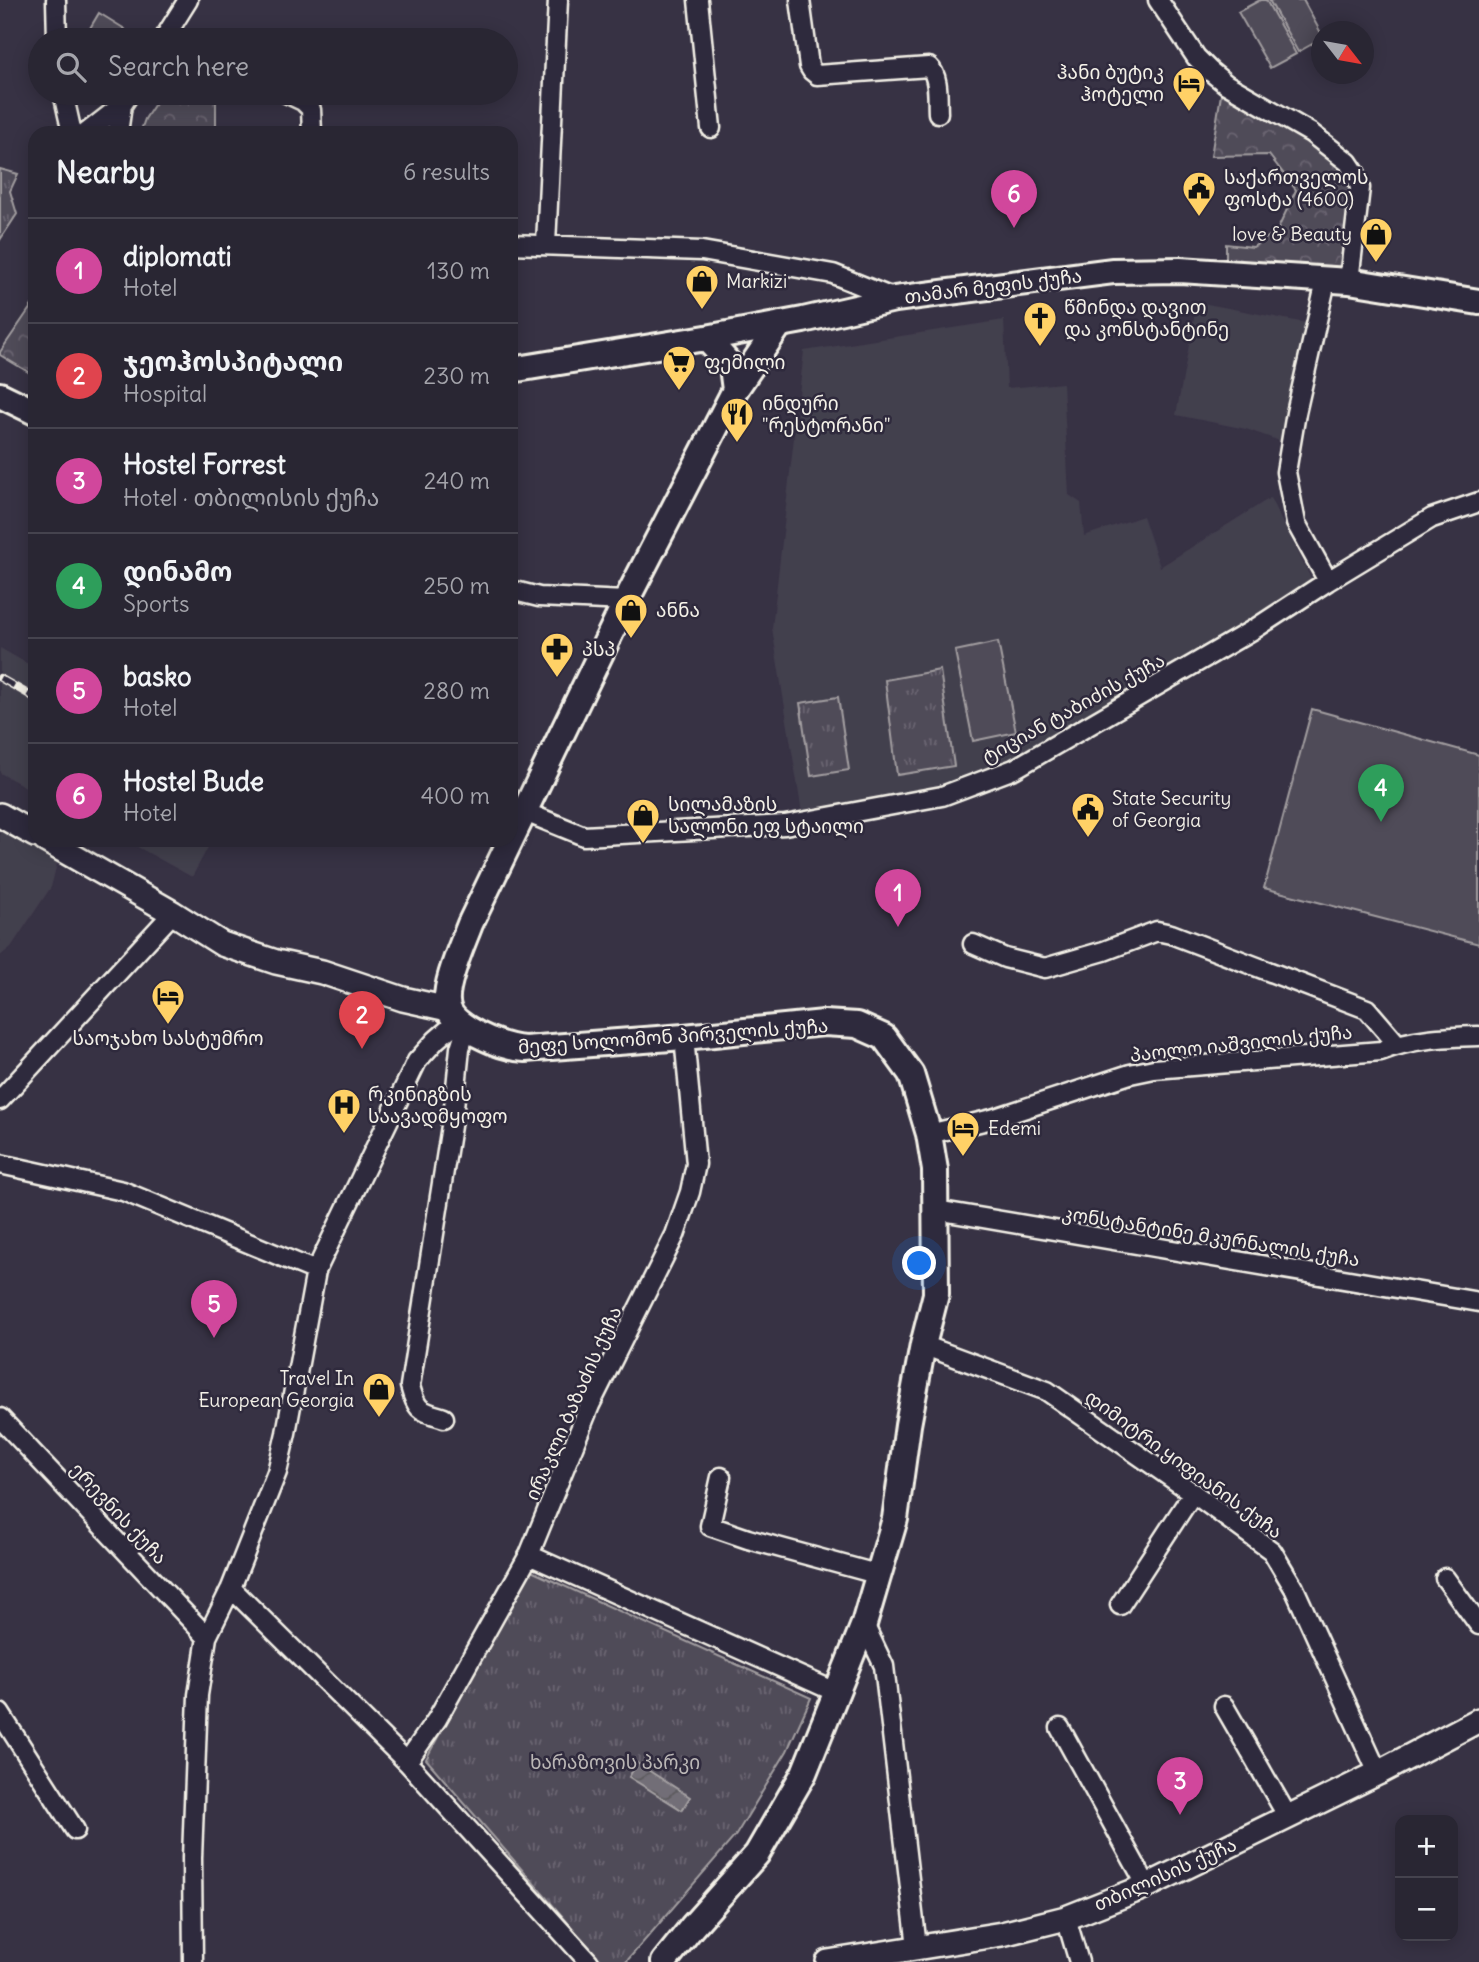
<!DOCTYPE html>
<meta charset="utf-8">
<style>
:root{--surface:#292633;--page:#312e3b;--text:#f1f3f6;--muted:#a5a5ac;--line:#45434e;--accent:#d6ab8b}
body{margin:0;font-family:Delius,"Noto Sans Georgian",sans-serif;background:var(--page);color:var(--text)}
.controls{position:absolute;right:21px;bottom:21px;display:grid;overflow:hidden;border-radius:14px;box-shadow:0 4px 18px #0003}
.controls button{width:63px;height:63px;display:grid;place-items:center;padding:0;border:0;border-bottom:2px solid var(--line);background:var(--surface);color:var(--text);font:35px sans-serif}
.compass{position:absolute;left:1311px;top:21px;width:63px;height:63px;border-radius:50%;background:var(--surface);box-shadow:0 4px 18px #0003;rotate:121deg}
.you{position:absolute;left:920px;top:1264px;width:24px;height:24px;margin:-18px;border:5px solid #fff;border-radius:50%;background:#1a73e8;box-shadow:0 0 0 10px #1a73e833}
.badge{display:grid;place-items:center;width:46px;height:46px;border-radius:50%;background:var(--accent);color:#fff;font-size:23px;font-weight:700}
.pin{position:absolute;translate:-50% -58px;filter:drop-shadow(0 2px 4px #0008)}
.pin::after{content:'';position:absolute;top:37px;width:24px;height:21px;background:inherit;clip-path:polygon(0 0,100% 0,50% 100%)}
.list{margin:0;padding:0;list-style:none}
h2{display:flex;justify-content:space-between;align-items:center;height:91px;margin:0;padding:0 28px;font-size:30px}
h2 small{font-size:23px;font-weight:400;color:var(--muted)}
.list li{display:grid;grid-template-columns:46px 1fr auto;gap:21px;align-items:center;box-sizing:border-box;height:105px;padding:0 28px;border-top:2px solid var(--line)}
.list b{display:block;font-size:26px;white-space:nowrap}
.list p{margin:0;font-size:23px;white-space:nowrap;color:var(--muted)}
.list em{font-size:23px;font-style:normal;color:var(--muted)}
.icon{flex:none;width:38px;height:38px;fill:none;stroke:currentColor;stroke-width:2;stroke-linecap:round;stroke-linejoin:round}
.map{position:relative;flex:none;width:1479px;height:1962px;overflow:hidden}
.search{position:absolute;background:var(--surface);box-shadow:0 4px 18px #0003;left:28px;top:28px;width:490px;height:77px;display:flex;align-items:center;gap:18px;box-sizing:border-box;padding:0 24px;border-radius:38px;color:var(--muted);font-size:26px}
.panel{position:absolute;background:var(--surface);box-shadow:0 4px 18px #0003;left:28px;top:126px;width:490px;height:721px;border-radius:21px}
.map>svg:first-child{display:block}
.built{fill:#433f4e}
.forest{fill:url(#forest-crowns);stroke:#a29ea0;stroke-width:2}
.park{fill:url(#park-tufts);stroke:#a29ea0;stroke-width:2}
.garden{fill:#504b59;stroke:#a29ea0;stroke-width:2}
.water{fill:url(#water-waves);stroke:#a6a2a4;stroke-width:2}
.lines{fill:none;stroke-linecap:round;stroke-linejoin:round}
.minor-casing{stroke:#f4f1e8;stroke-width:23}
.tertiary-casing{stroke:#f4f1e8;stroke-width:28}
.secondary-casing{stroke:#f4f1e8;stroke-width:30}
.minor{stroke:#2f2a3d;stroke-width:18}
.tertiary{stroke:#2f2a3d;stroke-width:23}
.secondary{stroke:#2f2a3d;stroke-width:24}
.rail-casing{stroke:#f4f1e8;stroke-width:8}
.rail{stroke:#2f2a3d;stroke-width:5;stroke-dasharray:16;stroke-linecap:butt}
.labels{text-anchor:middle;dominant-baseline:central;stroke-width:5;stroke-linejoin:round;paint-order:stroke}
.poi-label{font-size:19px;fill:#f4f1e8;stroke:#2f2a3d;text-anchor:start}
.street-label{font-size:19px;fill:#f4f1e8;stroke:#2f2a3d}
.park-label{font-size:19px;fill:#bbb7b6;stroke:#2f2a3d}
</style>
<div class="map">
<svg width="1479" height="1962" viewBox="0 0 1479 1962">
<defs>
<pattern id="forest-crowns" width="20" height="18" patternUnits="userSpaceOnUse" patternTransform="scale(1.75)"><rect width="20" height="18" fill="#504b59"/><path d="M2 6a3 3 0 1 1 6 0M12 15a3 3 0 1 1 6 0" fill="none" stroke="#6a6571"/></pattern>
<pattern id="park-tufts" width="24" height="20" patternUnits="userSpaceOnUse" patternTransform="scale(1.75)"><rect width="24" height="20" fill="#504b59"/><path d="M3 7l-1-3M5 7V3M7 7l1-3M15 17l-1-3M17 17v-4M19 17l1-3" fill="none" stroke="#6a6571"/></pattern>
<pattern id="water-waves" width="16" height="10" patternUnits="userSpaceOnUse" patternTransform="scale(1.75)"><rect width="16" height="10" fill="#726e77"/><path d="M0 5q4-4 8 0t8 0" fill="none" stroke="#5b595c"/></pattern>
</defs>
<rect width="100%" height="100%" fill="#373244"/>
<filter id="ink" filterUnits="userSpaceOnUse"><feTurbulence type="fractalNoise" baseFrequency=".0143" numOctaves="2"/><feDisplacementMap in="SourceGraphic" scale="14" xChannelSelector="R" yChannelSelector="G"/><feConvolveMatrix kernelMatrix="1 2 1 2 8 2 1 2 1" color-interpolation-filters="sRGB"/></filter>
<g filter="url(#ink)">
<!-- built -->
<path class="built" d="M 1197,302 L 1311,324 L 1302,373 L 1280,441 L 1246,429 L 1176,415 Z
M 1004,320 L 1007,388 L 1063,383 L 1069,495 L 1081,503 L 1084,536 L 1143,516 L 1160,567 L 1270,498 L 1313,582 L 989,775 L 802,813 L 772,628 L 804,351 Z
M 0,648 L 35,668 L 35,792 L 0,773 Z
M 0,827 L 58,860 L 51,887 L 11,947 L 0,956 Z
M 125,840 L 212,840 L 192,877 Z"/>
<!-- forest -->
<path class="forest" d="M 1222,88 L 1322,148 L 1342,168 L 1353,191 L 1338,274 L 1226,264 L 1226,244 L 1253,247 L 1277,231 L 1296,190 L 1269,155 L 1211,156 Z
M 162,93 L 216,93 L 216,133 L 140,133 L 145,119 Z
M 35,301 L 35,376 L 0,355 L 0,352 Z"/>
<!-- park -->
<path class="park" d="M 0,169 L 18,174 L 10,191 L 17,214 L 0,240 Z
M 940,670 L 954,766 L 897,775 L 885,680 Z
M 838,697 L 849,770 L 811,776 L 800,703 Z
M 529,1570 L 811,1698 L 787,1751 L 736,1835 L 626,1962 L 602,1962 L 426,1759 Z"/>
<!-- garden -->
<path class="garden" d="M 1260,0 L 1266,0 L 1296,54 L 1270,68 L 1238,12 Z
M 1269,0 L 1303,0 L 1321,33 L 1321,39 L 1298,52 Z
M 99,13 L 125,29 L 119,40 L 83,40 Z
M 998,642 L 1016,732 L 973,741 L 955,651 Z
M 1312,709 L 1479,755 L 1479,944 L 1264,888 Z"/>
<!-- water -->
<path class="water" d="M 637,1763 L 690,1797 L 682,1810 L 629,1777 Z"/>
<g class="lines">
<defs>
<path id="minor" d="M 56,0 L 57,40
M 698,0 L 711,128
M 800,0 L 809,66 L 812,71 L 817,75 L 929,67 C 940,77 937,99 938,113
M 1158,0 L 1196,57 L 1210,71 L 1226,84 L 1311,133 L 1348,162 L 1356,174 L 1360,188 L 1349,281
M 163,40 L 188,0
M 63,93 L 72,133
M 286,93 L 303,101 L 311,109 L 312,133
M 86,133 L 122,105 L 130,93
M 118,133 L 122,105
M 511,244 L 702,251 L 833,274 L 895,299
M 546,244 L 558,0
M 1326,281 L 1296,413 L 1286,472 L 1296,523 L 1328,581
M 511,590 L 539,597 L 626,601
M 525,812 L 584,836 L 785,825 L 942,796 L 1014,769 L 1256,628 L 1328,581 L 1432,518 L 1479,502
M 973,944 L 1005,958 L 1045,968 L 1104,951 L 1157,931 L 1171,934 L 1367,1009 L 1397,1044
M 0,1100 L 173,913
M 929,1134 L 992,1119 L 1130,1074 L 1154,1069 L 1381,1051 C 1412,1038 1445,1037 1479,1036
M 0,1164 L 123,1191 L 316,1271
M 936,1210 L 1479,1302
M 923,1345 L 1047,1391 L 1193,1493 L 1272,1551 L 1294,1588 L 1378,1773
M 0,1418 L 207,1637
M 444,1418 C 420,1410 417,1412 410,1386 L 454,1107 L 460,1048 L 466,1029
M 721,1477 L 710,1526 L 748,1539 L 880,1575
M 529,1555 L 838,1693
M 1445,1578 L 1479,1625
M 231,1588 L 407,1762 L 589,1962
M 1120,1605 L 1193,1493
M 864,1624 L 884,1666 L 917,1947
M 1224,1706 L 1288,1817
M 0,1713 L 75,1830
M 1060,1728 L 1147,1886
M 407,1762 L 437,1719 L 529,1555 L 590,1405 L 675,1235 L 690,1192 L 696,1164 L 684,1037
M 1066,1918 L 1079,1962
M 193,1962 L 192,1858 L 198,1695 L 207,1637 L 231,1588 L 277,1472 L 286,1433 L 316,1271 L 417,1061 L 436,1040 L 458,1021"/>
<path id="tertiary" d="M 0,815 L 35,835
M 45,840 L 173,913 L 222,944 L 276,962 L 322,972 L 403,999 L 448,1009
M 828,1962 L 1002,1934 L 1066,1918 L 1147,1886 L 1378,1773 L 1479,1720"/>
<path id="secondary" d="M 511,370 L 706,338 L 803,320 L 895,299 L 1113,271 L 1180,270 L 1349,281 L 1479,302
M 735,390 L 780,324
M 0,395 L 35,412
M 664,1962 L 692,1927 L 757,1854 L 804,1773 L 864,1624 L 895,1519 L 908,1425 L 923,1345 L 936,1294 L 935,1170 L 929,1134 L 911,1074 L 884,1037 L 857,1025 L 824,1023 L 684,1037 L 525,1049 C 508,1048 495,1043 479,1035 C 468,1029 451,1020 448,1007 C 442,988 463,943 470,924 L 626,601 L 735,390 L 732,367 L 706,338"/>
</defs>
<!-- minor casing -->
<use href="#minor" class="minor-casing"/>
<!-- tertiary casing -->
<use href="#tertiary" class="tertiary-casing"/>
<!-- secondary casing -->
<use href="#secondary" class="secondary-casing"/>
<!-- minor -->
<use href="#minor" class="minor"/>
<!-- tertiary -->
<use href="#tertiary" class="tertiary"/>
<!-- secondary -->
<use href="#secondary" class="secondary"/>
<defs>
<path id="rail" d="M 0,678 L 35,698"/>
</defs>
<!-- rail casing -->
<use href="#rail" class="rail-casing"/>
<!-- rail -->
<use href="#rail" class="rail"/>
</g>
</g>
<!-- icons -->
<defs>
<symbol id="hotel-pin" viewBox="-11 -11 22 30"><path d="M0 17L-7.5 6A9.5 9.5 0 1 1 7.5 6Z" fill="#ffd166" stroke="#2f2a3d"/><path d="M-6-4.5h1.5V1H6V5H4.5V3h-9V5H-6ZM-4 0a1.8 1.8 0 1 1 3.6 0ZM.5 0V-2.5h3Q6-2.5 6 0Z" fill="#111"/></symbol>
<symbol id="civic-pin" viewBox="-11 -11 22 30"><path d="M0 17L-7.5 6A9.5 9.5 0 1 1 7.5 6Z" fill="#ffd166" stroke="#2f2a3d"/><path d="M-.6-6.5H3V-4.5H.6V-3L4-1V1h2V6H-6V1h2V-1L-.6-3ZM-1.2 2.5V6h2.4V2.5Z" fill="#111"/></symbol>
<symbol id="shop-pin" viewBox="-11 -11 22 30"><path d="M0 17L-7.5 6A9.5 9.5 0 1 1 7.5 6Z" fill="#ffd166" stroke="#2f2a3d"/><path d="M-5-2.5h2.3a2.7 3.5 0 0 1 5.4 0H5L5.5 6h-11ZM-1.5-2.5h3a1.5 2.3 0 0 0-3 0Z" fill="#111"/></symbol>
<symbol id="church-pin" viewBox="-11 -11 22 30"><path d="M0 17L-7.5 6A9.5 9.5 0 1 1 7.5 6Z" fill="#ffd166" stroke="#2f2a3d"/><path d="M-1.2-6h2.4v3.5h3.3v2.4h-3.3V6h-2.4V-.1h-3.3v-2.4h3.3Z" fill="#111"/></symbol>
<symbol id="supermarket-pin" viewBox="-11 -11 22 30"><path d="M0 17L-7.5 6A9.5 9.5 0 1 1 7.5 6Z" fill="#ffd166" stroke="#2f2a3d"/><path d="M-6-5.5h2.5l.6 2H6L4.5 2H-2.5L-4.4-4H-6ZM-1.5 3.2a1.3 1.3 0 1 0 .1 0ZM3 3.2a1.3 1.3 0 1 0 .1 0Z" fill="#111"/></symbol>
<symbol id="restaurant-pin" viewBox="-11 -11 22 30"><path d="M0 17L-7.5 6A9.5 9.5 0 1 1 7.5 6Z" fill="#ffd166" stroke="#2f2a3d"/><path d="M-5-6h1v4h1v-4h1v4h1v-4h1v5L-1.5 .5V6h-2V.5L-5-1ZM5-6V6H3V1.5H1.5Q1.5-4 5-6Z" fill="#111"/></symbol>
<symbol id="pharmacy-pin" viewBox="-11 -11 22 30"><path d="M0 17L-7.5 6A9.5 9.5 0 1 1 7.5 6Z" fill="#ffd166" stroke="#2f2a3d"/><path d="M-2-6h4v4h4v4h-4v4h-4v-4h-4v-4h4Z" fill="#111"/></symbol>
<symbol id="hospital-pin" viewBox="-11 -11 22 30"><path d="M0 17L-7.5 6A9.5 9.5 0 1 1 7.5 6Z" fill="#ffd166" stroke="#2f2a3d"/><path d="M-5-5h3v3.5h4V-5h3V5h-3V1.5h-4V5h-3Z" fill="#111"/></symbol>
</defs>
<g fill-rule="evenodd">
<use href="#hotel-pin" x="1170" y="64" width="38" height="52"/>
<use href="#civic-pin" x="1180" y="169" width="38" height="52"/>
<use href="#shop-pin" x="1357" y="215" width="38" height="52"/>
<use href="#shop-pin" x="683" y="262" width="38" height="52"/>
<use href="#church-pin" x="1021" y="299" width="38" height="52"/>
<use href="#supermarket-pin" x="660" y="343" width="38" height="52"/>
<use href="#restaurant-pin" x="718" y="395" width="38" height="52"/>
<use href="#shop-pin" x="612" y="591" width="38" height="52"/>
<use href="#pharmacy-pin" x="538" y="630" width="38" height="52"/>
<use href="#civic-pin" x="1069" y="790" width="38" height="52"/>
<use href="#shop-pin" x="624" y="796" width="38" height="52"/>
<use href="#hotel-pin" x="149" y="977" width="38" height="52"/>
<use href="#hospital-pin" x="325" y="1086" width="38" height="52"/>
<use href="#hotel-pin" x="944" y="1109" width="38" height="52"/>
<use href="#shop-pin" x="360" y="1370" width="38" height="52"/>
</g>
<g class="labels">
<!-- poi labels -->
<g class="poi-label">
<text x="1164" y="72" text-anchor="end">ჰანი ბუტიკ<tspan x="1164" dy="22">ჰოტელი</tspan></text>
<text x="1224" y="177">საქართველოს<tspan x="1224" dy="22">ფოსტა (4600)</tspan></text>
<text x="1352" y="234" text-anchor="end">love &amp; Beauty</text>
<text x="726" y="281">Markizi</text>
<text x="1064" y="307">წმინდა დავით<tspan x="1064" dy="22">და კონსტანტინე</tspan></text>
<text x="704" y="362">ფემილი</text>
<text x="762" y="403">ინდური<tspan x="762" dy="22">"რესტორანი"</tspan></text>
<text x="656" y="610">ანნა</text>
<text x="582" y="649">პსპ</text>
<text x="1112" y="798">State Security<tspan x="1112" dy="22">of Georgia</tspan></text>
<text x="668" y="804">სილამაზის<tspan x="668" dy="22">სალონი ეფ სტაილი</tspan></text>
<text x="168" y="1038" text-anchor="middle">საოჯახო სასტუმრო</text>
<text x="368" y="1094">რკინიგზის<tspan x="368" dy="22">საავადმყოფო</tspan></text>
<text x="988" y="1128">Edemi</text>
<text x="354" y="1378" text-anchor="end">Travel In<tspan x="354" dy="22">European Georgia</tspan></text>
</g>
<!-- street labels -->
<g class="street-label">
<text transform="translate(993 286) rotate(-7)">თამარ მეფის ქუჩა</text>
<text transform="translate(1073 708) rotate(-29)">ტიციან ტაბიძის ქუჩა</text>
<text transform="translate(673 1036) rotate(-4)">მეფე სოლომონ პირველის ქუჩა</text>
<text transform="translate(1241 1043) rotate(-6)">პაოლო იაშვილის ქუჩა</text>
<text transform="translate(1211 1236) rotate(9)">კონსტანტინე მკურნალის ქუჩა</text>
<text transform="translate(573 1403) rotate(-66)">ირაკლი ბაზაძის ქუჩა</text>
<text transform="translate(1184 1464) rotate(36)">დიმიტრი ყიფიანის ქუჩა</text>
<text transform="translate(119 1513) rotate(47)">ერევნის ქუჩა</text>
<text transform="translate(1165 1874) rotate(-24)">თბილისის ქუჩა</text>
</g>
<!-- park labels -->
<g class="park-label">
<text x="615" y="1762">ხარაზოვის პარკი</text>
</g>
</g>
</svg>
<div class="controls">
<button>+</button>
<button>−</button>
</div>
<svg class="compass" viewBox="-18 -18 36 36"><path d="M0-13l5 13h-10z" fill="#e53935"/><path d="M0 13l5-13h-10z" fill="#a5a5ac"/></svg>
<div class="you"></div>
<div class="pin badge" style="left:898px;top:927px;background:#d1479c">1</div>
<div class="pin badge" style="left:362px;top:1049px;background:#e0444e">2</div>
<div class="pin badge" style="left:1180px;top:1815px;background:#d1479c">3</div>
<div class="pin badge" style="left:1381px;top:822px;background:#2e9e5b">4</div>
<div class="pin badge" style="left:214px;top:1338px;background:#d1479c">5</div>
<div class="pin badge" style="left:1014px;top:228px;background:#d1479c">6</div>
<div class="search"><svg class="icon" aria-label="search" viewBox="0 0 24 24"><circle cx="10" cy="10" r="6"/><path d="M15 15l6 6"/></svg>Search here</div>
<section class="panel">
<h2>Nearby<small>6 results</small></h2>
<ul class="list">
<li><span class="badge" style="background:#d1479c">1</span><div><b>diplomati</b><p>Hotel</p></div><em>130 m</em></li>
<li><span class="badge" style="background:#e0444e">2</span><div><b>ჯეოჰოსპიტალი</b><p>Hospital</p></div><em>230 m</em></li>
<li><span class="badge" style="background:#d1479c">3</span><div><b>Hostel Forrest</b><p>Hotel · თბილისის ქუჩა</p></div><em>240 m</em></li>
<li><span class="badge" style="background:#2e9e5b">4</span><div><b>დინამო</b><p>Sports</p></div><em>250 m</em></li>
<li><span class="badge" style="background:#d1479c">5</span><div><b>basko</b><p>Hotel</p></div><em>280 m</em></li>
<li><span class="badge" style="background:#d1479c">6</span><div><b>Hostel Bude</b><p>Hotel</p></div><em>400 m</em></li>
</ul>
</section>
</div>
